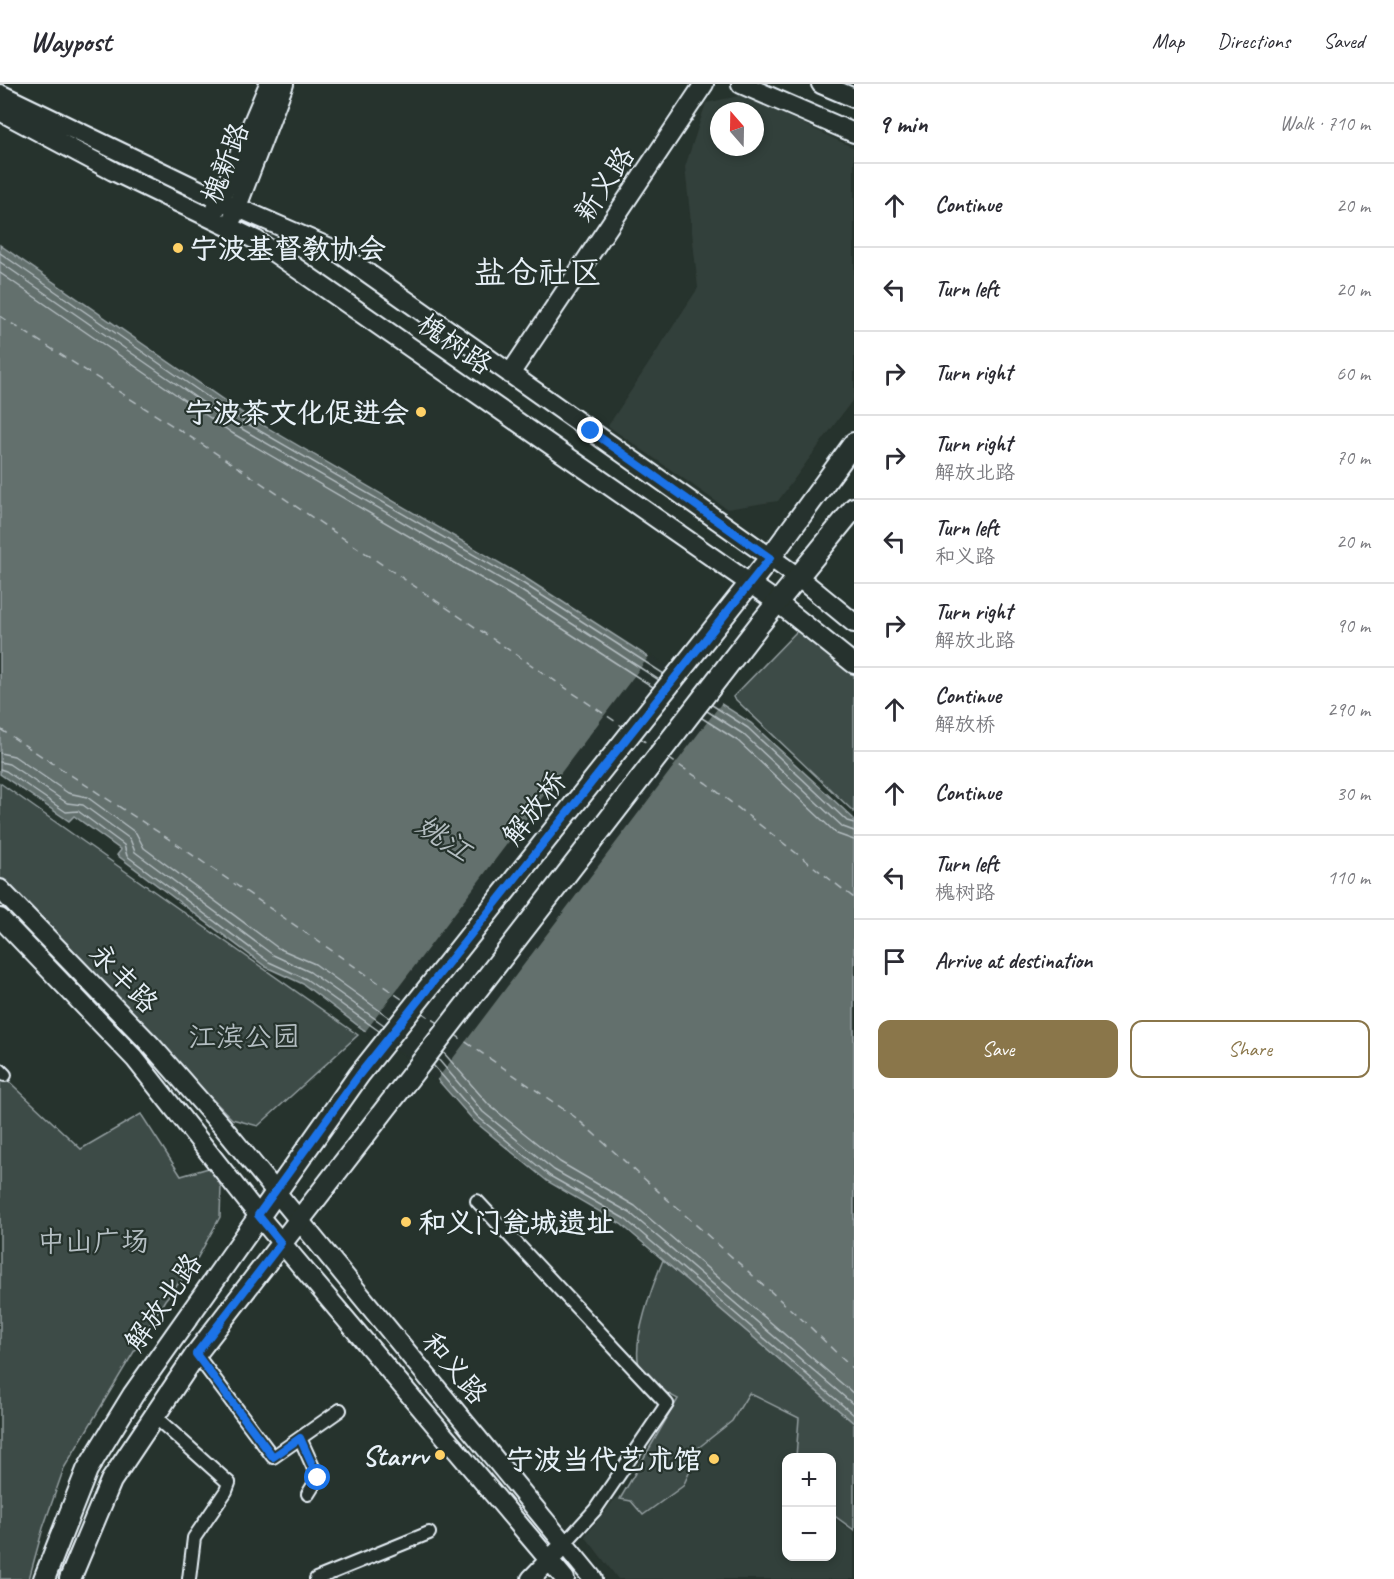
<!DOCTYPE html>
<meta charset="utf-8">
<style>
:root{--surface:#fff;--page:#f2f2f3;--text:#2b2b33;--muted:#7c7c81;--line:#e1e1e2;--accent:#8a764a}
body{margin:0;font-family:Caveat,"LXGW WenKai TC",sans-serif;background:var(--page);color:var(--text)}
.controls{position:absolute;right:18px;bottom:18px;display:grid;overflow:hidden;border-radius:12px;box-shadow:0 3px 9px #0003}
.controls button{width:54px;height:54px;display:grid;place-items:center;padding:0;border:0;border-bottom:2px solid var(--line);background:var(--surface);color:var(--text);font:30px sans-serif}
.compass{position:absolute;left:710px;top:18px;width:54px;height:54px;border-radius:50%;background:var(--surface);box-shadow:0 3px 9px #0003;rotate:340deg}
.stop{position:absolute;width:18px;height:18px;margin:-14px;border:4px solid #1a73e8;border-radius:50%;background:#fff}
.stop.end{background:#1a73e8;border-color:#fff;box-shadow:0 2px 6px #0008}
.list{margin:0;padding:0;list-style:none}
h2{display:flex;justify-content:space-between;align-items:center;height:78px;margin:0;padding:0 24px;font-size:26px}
h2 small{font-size:20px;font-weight:400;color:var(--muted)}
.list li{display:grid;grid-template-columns:39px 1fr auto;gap:18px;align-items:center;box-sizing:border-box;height:84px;padding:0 24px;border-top:2px solid var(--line)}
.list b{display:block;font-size:22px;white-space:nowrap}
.list p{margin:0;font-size:20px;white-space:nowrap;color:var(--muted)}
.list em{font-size:20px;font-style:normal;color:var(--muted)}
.actions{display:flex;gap:12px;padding:18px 24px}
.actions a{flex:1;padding:14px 0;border:2px solid var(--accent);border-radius:12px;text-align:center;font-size:21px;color:var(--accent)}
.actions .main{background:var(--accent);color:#fff}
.icon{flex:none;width:33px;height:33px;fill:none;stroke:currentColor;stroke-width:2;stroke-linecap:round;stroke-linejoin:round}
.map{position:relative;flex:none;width:854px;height:1495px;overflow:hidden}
header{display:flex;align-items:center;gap:36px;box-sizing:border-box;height:84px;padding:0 30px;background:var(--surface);border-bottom:2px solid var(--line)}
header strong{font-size:28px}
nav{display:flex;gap:33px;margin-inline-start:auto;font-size:21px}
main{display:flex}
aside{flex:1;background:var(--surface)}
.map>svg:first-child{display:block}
.built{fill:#333f3a;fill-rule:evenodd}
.green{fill:#3e4b47;stroke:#939ea0;stroke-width:1.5}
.water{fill:#636f6d;stroke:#98a3a5;stroke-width:1.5}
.pier{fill:#26332d}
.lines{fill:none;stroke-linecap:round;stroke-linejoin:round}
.shore{stroke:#b3bdc0;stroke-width:1.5}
.ferry{stroke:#b3bdc0;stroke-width:1.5;stroke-dasharray:8 6;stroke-linecap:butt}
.street-casing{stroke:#e8f1f8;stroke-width:16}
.secondary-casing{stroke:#e8f1f8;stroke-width:22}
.primary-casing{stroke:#e8f1f8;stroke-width:24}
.street{stroke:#26332d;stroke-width:12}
.secondary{stroke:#26332d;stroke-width:18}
.primary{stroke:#26332d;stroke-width:20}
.route{stroke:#1a73e8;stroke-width:8}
.poi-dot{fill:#ffd166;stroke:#26332d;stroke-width:2}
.labels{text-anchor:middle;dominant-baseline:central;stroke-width:4.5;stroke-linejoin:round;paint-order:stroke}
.street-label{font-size:28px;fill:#e8f1f8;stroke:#26332d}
.poi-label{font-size:28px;font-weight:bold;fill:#e8f1f8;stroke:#26332d;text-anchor:end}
.park-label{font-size:28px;fill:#b5bfc3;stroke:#26332d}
.water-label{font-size:30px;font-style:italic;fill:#b3bdc0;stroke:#26332d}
.quarter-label{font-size:32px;fill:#e8f1f8;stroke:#26332d}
</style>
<header>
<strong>Waypost</strong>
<nav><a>Map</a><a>Directions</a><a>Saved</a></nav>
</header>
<main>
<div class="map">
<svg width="854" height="1495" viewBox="0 0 854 1495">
<rect width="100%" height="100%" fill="#26332d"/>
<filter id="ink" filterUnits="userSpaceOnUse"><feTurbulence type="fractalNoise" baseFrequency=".0167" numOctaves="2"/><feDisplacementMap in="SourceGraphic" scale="12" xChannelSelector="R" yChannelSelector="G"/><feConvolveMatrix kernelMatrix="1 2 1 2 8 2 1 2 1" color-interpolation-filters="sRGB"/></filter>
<g filter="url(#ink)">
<!-- built -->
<path class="built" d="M 743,11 L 854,64 L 854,314 L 778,417 L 727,425 L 608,342 L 698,204 L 685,83 L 706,19 ZM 719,27 L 755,27 L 755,63 L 719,63 Z
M 743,1302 L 814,1325 L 804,1373 L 786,1374 L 786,1472 L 832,1472 L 832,1432 L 854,1449 L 854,1495 L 618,1495 L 585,1452 L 613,1417 L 666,1373 Z"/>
<!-- green -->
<path class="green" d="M 800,544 L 854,590 L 854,728 L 733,613 Z
M 0,699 L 358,951 L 258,1042 L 232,1035 L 0,799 Z
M 0,989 L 81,1065 L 141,1030 L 181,1092 L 212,1083 L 221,1103 L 220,1133 L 193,1182 L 165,1216 L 64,1384 L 43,1444 L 29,1495 L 0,1495 Z
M 663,1176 L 854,1339 L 854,1446 L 832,1430 L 832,1374 L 796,1373 L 799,1334 L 749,1309 L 732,1337 L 683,1376 L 691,1385 L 683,1402 L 643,1431 L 631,1417 L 620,1415 L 678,1315 C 663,1307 648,1300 640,1283 C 630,1261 654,1198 663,1176 Z"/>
<!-- water -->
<path class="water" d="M 0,161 L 244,330 L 527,495 L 751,639 L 854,735 L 854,1339 L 621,1140 L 547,1097 L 474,1037 L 422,978 L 364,946 L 303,900 L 266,883 L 117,771 L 121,766 L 74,732 L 69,737 L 0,690 Z"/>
<!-- pier -->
<path class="pier" d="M 650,571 L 723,617 L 435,998 L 420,980 L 364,949 Z"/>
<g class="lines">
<!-- shore -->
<path class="shore" d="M 0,169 L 241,336 L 524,500 L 664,590
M 0,178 L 237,342 L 520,506 L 659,596
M 0,189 L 232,349 L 515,514 L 653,603
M 712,621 L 748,644 L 847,737 L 854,739
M 707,627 L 743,650 L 843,743 L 854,747
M 702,634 L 738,657 L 837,750 L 854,756
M 0,669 L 14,672 L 68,709 L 87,713 L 136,749 L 144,764 L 278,864 L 315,880 L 390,934
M 0,678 L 9,680 L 67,719 L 83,721 L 130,755 L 135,768 L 273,871 L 310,888 L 384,941
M 0,685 L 6,687 L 66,728 L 78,727 L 124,761 L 127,772 L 269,878 L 306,895 L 379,947
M 443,968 L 489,1021 L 560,1078 L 635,1122 L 854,1310
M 438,975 L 483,1028 L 554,1086 L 630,1129 L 854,1321
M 433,981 L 478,1033 L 550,1092 L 625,1135 L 854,1331"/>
<!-- ferry -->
<path class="ferry" d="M 0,232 L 239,384 L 625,644
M 0,645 L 178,761 L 405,917
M 639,653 L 652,663
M 668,674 L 706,699 L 854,814
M 421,928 L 440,940
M 454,950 L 575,1033 L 806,1239 L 854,1286"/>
<defs>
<path id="street" d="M 0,986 L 5,991
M 477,1117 L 667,1320 L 595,1426 L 565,1459
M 196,1270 L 273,1373 L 340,1326
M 153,1331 L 229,1399 L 226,1407 L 194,1454 L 189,1495
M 300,1354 L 318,1394 L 308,1410
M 316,1495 L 429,1449"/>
<path id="secondary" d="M 741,0 L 854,49
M 821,0 L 854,14
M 0,10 L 220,116 L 335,166 L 798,493 L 854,539
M 0,27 L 113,87 L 256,156 L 778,519 L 854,580
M 216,125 L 269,0
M 233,133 L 284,0
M 510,290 L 704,0
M 0,805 L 151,961 L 222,1042 L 593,1495
M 0,834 L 135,975 L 258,1131 L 565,1495
M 531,1495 L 558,1467"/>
<path id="primary" d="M 44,1495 L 87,1386 L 133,1311 L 359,991 L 770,474 L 854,359
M 70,1495 L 111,1397 L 196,1270 L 759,541 L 854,424"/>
</defs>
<!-- street casing -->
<use href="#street" class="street-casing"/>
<!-- secondary casing -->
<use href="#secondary" class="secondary-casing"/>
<!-- primary casing -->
<use href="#primary" class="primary-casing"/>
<!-- street -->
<use href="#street" class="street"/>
<!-- secondary -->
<use href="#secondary" class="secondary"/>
<!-- primary -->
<use href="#primary" class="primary"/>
</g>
</g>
<g class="lines" filter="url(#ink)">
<!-- route -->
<path class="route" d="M 318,1394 L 300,1354 L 273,1373 L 196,1270 L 281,1159 L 258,1131 L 359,991 L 770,474 L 591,347"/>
</g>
<!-- markers -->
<g class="poi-dot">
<circle cx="178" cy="164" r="6"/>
<circle cx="421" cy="328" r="6"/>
<circle cx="406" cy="1138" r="6"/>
<circle cx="440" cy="1371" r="6"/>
<circle cx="714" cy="1375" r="6"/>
</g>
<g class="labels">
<!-- street labels -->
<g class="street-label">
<text transform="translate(225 79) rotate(-69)">槐新路</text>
<text transform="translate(604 100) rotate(-56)">新义路</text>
<text transform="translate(455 260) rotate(35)">槐树路</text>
<text transform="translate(534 724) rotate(-52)">解放桥</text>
<text transform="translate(124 894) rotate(46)">永丰路</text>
<text transform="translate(163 1218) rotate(-55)">解放北路</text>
<text transform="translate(455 1284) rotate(50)">和义路</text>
</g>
<!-- poi labels -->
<g class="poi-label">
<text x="190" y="164" text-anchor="start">宁波基督教协会</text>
<text x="409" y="328">宁波茶文化促进会</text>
<text x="418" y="1138" text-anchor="start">和义门瓮城遗址</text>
<text x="428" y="1371">Starrv</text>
<text x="702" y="1375">宁波当代艺术馆</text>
</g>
<!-- park labels -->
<g class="park-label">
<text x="244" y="952">江滨公园</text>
<text x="93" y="1157">中山广场</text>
</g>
<!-- water labels -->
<g class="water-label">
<text transform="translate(444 754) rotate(34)">姚江</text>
</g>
<!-- quarter labels -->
<g class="quarter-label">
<text x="538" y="188">盐仓社区</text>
</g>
</g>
</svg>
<div class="controls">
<button>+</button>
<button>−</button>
</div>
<svg class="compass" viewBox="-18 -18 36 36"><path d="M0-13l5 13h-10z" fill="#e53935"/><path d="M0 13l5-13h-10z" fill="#7c7c81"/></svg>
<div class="stop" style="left:318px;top:1394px"></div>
<div class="stop end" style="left:591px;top:347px"></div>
</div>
<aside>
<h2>9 min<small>Walk · 710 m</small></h2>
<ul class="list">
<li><svg class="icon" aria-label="ahead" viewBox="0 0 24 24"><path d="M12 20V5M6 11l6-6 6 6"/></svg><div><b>Continue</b></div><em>20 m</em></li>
<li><svg class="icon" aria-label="left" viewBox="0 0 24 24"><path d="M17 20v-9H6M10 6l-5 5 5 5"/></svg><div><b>Turn left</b></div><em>20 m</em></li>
<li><svg class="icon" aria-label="right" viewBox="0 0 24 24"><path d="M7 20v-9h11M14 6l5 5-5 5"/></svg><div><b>Turn right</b></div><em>60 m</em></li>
<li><svg class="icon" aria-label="right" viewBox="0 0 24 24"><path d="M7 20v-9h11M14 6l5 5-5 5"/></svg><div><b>Turn right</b><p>解放北路</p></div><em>70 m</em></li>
<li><svg class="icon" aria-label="left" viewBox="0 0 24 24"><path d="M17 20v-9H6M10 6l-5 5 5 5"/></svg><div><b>Turn left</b><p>和义路</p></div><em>20 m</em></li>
<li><svg class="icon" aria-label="right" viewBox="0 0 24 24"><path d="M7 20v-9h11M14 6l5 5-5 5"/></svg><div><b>Turn right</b><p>解放北路</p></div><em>90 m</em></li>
<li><svg class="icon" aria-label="ahead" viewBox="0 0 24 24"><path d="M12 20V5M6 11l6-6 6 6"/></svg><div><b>Continue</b><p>解放桥</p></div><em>290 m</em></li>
<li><svg class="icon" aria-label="ahead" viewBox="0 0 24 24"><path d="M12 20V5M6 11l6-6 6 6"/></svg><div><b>Continue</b></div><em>30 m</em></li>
<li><svg class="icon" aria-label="left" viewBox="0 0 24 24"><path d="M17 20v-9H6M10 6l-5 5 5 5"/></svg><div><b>Turn left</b><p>槐树路</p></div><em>110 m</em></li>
<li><svg class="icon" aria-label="arrive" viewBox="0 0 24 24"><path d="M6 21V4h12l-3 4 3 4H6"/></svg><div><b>Arrive at destination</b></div></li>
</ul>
<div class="actions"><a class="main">Save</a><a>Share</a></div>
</aside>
</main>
